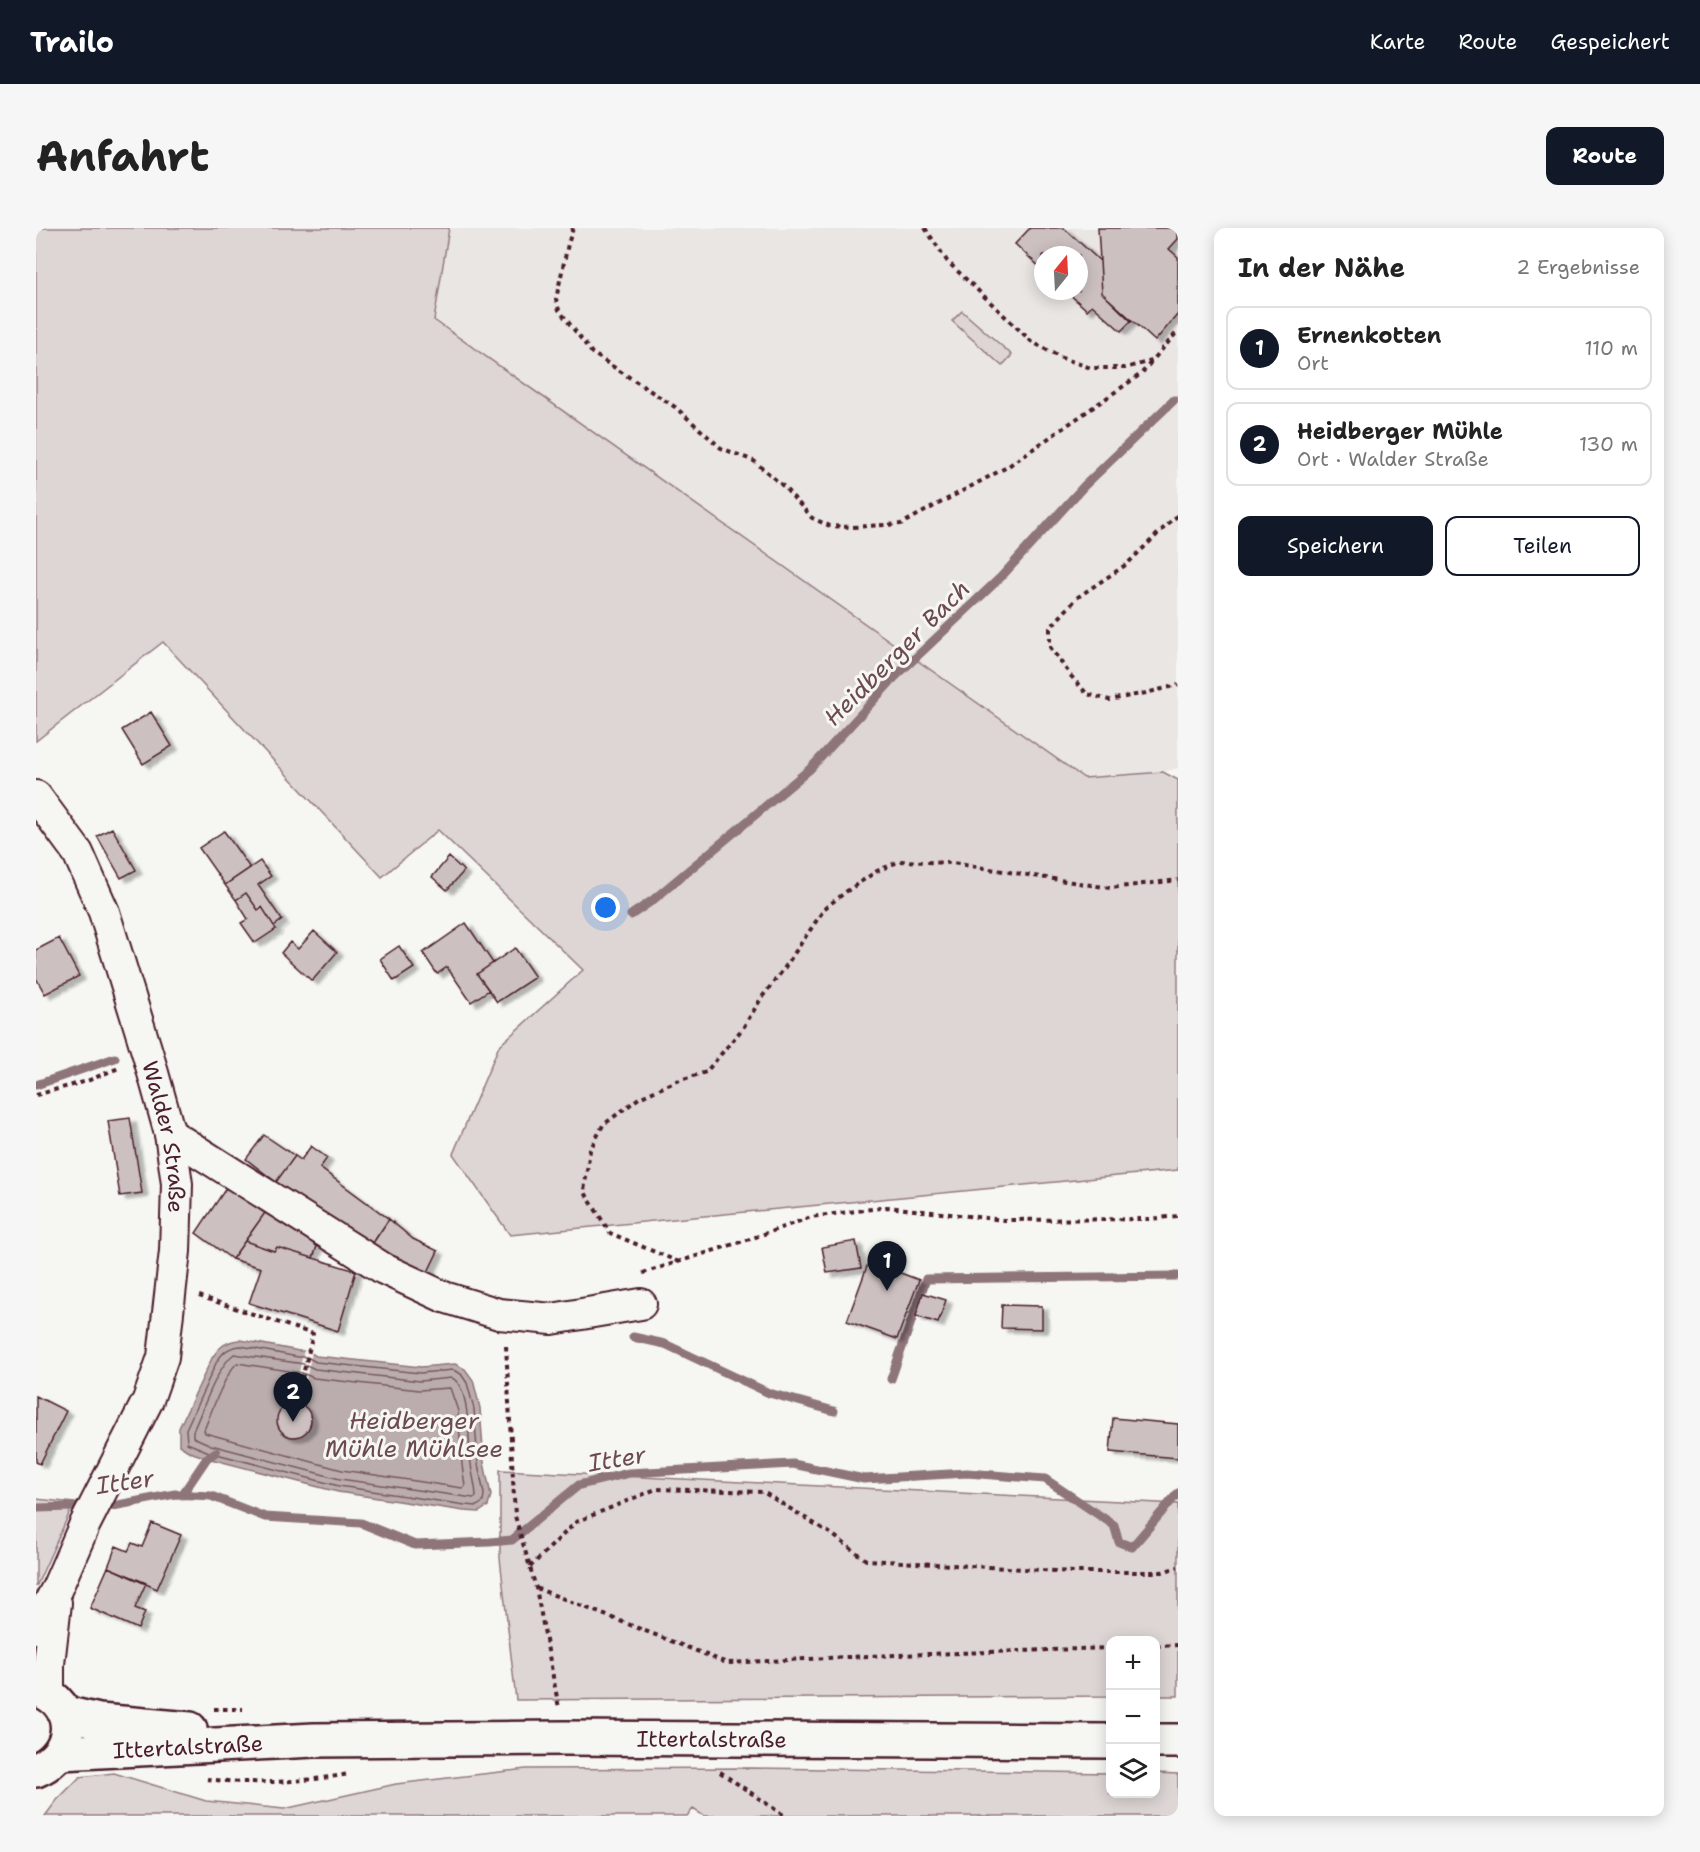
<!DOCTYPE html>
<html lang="de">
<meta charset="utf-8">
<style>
:root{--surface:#fff;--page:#f6f6f6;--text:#222;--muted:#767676;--line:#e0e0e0;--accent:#111827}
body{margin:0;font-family:"Shantell Sans",sans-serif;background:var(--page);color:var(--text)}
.controls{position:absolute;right:18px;bottom:18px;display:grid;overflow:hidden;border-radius:12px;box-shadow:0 3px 15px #0003}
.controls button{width:54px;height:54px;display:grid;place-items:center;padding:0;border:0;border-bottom:2px solid var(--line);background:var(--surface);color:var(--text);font:30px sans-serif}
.compass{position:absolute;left:998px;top:18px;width:54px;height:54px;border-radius:50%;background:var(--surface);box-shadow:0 3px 15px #0003;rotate:18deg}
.you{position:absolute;left:570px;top:680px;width:21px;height:21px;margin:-15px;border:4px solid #fff;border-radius:50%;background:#1a73e8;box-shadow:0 0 0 9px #1a73e833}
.badge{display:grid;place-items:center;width:39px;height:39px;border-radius:50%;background:var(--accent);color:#fff;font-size:20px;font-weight:700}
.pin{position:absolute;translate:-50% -50px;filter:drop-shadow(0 2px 3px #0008)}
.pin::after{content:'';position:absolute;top:32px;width:21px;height:18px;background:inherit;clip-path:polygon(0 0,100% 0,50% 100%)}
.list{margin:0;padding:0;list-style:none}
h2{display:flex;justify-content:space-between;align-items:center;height:78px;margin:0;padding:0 24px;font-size:26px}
h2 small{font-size:20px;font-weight:400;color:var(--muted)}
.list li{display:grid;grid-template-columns:39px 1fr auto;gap:18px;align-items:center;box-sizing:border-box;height:84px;margin:0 12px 12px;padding:0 12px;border:2px solid var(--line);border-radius:12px}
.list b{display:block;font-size:22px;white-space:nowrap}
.list p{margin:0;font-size:20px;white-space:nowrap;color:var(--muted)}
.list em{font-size:20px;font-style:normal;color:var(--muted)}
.actions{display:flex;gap:12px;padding:18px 24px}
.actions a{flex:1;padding:14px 0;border:2px solid var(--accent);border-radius:12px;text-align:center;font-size:21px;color:var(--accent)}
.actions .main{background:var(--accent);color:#fff}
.icon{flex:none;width:33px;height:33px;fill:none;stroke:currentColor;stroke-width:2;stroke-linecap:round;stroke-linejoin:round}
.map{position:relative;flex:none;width:1142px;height:1588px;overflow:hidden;border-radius:12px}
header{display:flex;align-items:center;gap:36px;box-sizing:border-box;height:84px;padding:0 30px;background:var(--accent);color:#fff}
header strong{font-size:28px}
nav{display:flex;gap:33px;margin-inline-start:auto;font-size:21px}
.intro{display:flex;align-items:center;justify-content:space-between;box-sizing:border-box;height:144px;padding:0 36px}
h1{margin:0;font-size:42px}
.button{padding:15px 27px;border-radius:12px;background:var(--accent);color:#fff;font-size:21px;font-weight:700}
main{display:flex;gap:36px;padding:0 36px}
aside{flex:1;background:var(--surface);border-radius:12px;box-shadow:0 3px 15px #0003}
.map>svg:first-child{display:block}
.built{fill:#e9e6e3;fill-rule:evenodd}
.green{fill:#ddd6d5;stroke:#947a80;stroke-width:1.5}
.water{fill:#bbadae;stroke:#8e747a;stroke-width:1.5}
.pier{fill:#f6f6f2}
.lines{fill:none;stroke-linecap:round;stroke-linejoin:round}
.shore{stroke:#77585f;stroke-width:1.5}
.stream{stroke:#8e747a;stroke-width:9}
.building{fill:#ccc1c0;stroke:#4a1f2b;stroke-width:1.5;filter:url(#shadow)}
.minor-casing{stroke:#4a1f2b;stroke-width:34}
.major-casing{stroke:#4a1f2b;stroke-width:38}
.path{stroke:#4a1f2b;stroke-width:4;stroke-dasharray:4.5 4.5;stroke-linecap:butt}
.minor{stroke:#f6f6f2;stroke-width:30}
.major{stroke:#f6f6f2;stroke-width:33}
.labels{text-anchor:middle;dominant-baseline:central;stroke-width:6;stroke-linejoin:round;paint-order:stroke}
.street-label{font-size:22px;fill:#4a1f2b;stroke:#f6f6f2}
.water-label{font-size:24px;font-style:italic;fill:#6c4a52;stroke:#f6f6f2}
</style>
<header>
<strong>Trailo</strong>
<nav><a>Karte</a><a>Route</a><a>Gespeichert</a></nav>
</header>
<div class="intro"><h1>Anfahrt</h1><a class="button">Route</a></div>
<main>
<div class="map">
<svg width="1142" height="1588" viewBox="0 0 1142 1588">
<defs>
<filter id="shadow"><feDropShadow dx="6" dy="4" stdDeviation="1.5" flood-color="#0004"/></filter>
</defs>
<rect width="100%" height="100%" fill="#f6f6f2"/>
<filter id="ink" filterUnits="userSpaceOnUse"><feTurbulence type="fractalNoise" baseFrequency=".0167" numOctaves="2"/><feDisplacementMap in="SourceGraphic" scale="12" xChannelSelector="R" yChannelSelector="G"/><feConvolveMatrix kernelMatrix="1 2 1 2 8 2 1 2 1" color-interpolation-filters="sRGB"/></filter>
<g filter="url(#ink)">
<!-- built -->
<path class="built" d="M 413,0 L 1142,0 L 1142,540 L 1127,544 L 1049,550 L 398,92 ZM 1007,27 L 1043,27 L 1043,63 L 1007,63 Z"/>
<!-- green -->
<path class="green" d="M 0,0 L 413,0 L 398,92 L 1048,550 L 1127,544 L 1142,552 L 1142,942 L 474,1007 L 417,926 L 463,818 L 547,742 L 402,602 L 346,649 L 127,414 L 0,513 Z
M 926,83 L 976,127 L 966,138 L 916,93 Z
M 464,1242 L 1142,1276 L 1142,1468 L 1120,1468 L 1120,1412 L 1074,1412 L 1074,1468 L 480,1472 L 464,1330 Z
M 0,1271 L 38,1275 L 0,1359 Z
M 712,1540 L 1074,1545 L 1074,1566 L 1120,1566 L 1120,1545 L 1142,1546 L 1142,1588 L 668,1588 L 657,1581 L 651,1588 L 9,1588 L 21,1572 L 44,1549 L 78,1545 L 170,1573 L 248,1581 L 360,1556 L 490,1541 Z"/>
<!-- water -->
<path class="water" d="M 205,1112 L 263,1123 L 272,1123 L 280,1128 L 385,1139 L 419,1136 L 429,1141 L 437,1152 L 444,1180 L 448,1235 L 455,1267 L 452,1278 L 443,1284 L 428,1283 L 302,1264 L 171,1230 L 154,1224 L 143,1217 L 143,1200 L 176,1130 C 184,1118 190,1113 205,1112 Z"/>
<!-- pier -->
<path class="pier" d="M 268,1122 L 276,1124 L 265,1176 L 271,1181 L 275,1192 L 271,1203 L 262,1208 L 257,1209 L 247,1205 L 241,1195 L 240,1190 L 245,1180 L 250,1176 L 256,1175 Z"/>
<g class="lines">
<!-- shore -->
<path class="shore" d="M 205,1118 L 262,1129 L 271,1129 L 280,1134 L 384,1145 L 417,1142 L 425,1146 L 431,1155 L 438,1181 L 442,1236 L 448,1266 L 447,1274 L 441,1278 L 429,1277 L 303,1258 L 173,1224 L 151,1215 L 150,1201 L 181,1133 C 188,1123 193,1119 205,1118 Z
M 198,1126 L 268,1136 L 279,1141 L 384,1153 L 416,1150 C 435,1159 432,1216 435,1236 C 436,1247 440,1258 440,1269 L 438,1270 L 430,1269 L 304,1251 L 175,1217 L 157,1209 L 157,1203 C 166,1184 182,1137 198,1126 Z
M 201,1135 L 266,1145 L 278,1150 L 383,1162 L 414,1160 L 422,1183 L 426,1237 L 429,1258 L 426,1260 L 306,1242 L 169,1205 L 168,1202 C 175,1185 189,1146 201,1135 Z"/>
<!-- stream -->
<path class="stream" d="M 595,687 L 617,672 L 774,541 L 859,449 L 965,349 L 1048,258 L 1138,172
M 0,857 L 79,830
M 597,1109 L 629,1116 L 733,1165 L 798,1183
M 855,1151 L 890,1051 L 1142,1048
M 146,1267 L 171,1230 L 180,1224
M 0,1280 L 77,1278 L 139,1266 L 175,1268 L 229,1289 L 325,1295 L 379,1317 L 454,1314 L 476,1312 L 543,1257 L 593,1245 L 757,1236 L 828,1251 L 931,1245 L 1009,1251 L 1078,1297 L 1083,1314 L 1096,1319 L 1142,1265"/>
</g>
<!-- building -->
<path class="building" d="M 994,0 L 1028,0 L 1064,33 L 1066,65 L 1095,93 L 1085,103 L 1056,77 L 1051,82 L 1030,63 L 1043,63 L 1043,27 L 1007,27 L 1007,42 L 979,16 Z
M 1062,0 L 1142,0 L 1142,11 L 1133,21 L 1142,29 L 1142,86 L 1119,113 L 1066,65 Z
M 115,484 L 136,518 L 107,536 L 86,502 Z
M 76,600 L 100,642 L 85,650 L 61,608 Z
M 188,603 L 214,640 L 189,657 L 163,620 Z
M 413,629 L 428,643 L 411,662 L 396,649 Z
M 224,633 L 235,648 L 222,657 L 246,692 L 238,698 L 226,679 L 222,682 L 210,665 L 200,672 L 189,657 Z
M 210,665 L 222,682 L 226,679 L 240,701 L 219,715 L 205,695 L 212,691 L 200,672 Z
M 430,695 L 457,735 L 441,746 L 453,762 L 435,774 L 411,739 L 401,746 L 387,725 Z
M 278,703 L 301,724 L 276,753 L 245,725 L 254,714 L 262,721 Z
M 23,710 L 43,748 L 9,766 L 0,750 L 0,722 Z
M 363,718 L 378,740 L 358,753 L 344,731 Z
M 479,720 L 499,749 L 461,774 L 441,746 Z
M 94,890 L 106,965 L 84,968 L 72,893 Z
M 228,907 L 259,928 L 240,954 L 210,931 Z
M 275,918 L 291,930 L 284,940 L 353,991 L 332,1022 L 240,954 L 259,928 L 265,932 Z
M 194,954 L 231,982 L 196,1031 L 160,1005 Z
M 231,982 L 281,1018 L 277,1030 L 241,1019 L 238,1023 L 209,1013 Z
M 353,991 L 377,1011 L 402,1023 L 390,1048 L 335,1018 Z
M 209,1013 L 238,1023 L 241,1019 L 320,1043 L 302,1103 L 213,1075 L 225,1040 L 196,1031 Z
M 820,1013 L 825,1040 L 791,1045 L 786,1019 Z
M 833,1033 L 883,1052 L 861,1111 L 811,1093 Z
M 887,1065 L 910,1072 L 902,1095 L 880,1088 Z
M 966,1077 L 1006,1078 L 1006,1101 L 965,1100 Z
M 0,1168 L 30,1183 L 4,1236 L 0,1234 Z
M241 1192a17 17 0 1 1 34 0a17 17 0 1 1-34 0Z
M 1077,1190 L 1142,1196 L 1142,1230 L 1074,1224 Z
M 116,1295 L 145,1307 L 121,1361 L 72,1339 L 80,1318 L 92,1323 L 96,1315 L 106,1319 Z
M 72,1339 L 110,1355 L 99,1380 L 109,1384 L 102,1401 L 54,1380 Z"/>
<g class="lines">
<defs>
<g id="minor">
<path id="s1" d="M 0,568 L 42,625 L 68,684 L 112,827 L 134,906 L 141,956 L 139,1023 L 127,1129 L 112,1172 L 49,1296 L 21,1360 L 0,1400"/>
<path d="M 134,906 L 348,1041 L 408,1069 L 463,1086 L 516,1091 L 605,1076"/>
<path d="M 13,1467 L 13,1436 L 20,1375"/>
</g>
<g id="major">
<path d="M 0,1461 C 44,1475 40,1526 0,1542"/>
<path d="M 29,1485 L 63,1493 L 154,1501"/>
<path d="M 1120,1513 L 1142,1513"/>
<path id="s2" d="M 24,1525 L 278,1512 L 528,1510 L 1074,1513"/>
</g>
</defs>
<!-- minor casing -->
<use href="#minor" class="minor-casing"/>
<!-- major casing -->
<use href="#major" class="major-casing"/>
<!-- path -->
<path class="path" d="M 537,0 L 532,16 L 520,71 L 523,82 L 556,125 L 639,179 L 685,220 L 718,233 L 747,258 L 776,290 L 794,298 L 816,299 L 865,296 L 971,239 L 1105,146 L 1116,133
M 889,0 L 911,33 L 995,113 L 1023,129 L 1055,140 L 1089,140 L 1116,133 L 1142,103
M 1142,288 L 1137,291 L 1091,336 L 1042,369 L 1014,400 L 1014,419 L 1035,448 L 1051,466 L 1073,472 L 1110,465 L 1142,457
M 0,867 L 51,853 L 85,839
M 643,1034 L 574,1005 L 548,963 L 554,922 L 567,897 L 603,870 L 641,853 L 670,844 L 707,800 L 726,769 L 747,742 L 789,680 L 811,663 L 841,643 L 864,633 L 916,635 L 1074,660 L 1142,652
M 607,1045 L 714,1011 L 775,989 L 851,979 L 967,992 L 1113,991 L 1142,988
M 163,1068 L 277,1106 L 260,1175
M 470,1118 L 479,1288 L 500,1360 L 523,1480
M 494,1339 L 540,1294 L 620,1261 L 727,1264 L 797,1307 L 830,1332 L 1039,1344 L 1126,1344 L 1142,1339
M 500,1360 L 691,1435 L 832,1428 L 1074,1420
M 1120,1418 L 1142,1417
M 178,1481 L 207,1481
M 684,1544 L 749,1588
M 171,1551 C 218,1557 267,1554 313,1546"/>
<!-- minor -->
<use href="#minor" class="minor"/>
<!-- major -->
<use href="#major" class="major"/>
</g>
</g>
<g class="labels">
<!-- street labels -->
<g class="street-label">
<text stroke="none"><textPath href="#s1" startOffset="369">Walder Straße</textPath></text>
<text stroke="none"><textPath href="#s2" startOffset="652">Ittertalstraße</textPath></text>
<text stroke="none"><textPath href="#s2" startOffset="128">Ittertalstraße</textPath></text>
</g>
<!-- water labels -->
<g class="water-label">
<text transform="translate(861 425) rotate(-45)">Heidberger Bach</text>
<text x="378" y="1193">Heidberger<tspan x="378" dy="28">Mühle Mühlsee</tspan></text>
<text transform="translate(581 1231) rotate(-9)">Itter</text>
<text transform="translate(89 1254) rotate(-8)">Itter</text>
</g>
</g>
</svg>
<div class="controls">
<button>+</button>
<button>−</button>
<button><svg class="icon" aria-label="layers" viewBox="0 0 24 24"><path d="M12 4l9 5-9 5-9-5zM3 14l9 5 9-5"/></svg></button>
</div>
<svg class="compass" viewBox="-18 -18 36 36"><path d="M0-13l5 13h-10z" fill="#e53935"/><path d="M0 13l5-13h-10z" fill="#767676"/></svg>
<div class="you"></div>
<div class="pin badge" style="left:851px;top:1063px">1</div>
<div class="pin badge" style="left:257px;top:1194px">2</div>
</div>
<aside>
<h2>In der Nähe<small>2 Ergebnisse</small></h2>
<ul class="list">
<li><span class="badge">1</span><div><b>Ernenkotten</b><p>Ort</p></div><em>110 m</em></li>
<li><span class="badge">2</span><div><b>Heidberger Mühle</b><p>Ort · Walder Straße</p></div><em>130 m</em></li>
</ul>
<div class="actions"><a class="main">Speichern</a><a>Teilen</a></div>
</aside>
</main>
